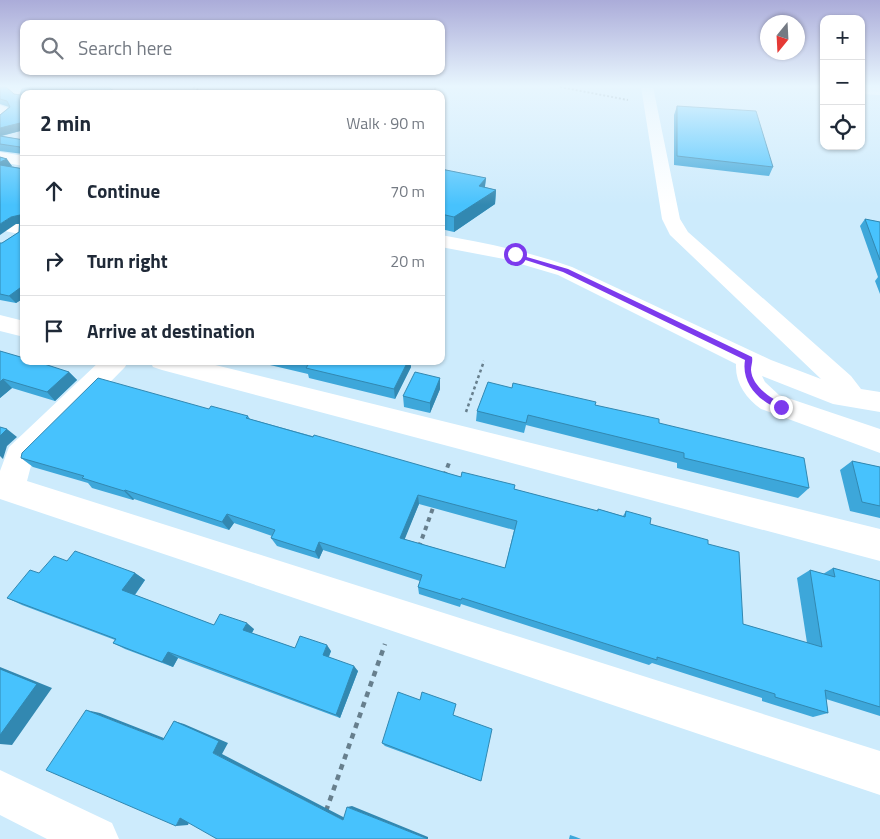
<!DOCTYPE html>
<meta charset="utf-8">
<style>
:root{--surface:#fff;--page:#f6f6f7;--text:#1f2937;--muted:#747a83;--line:#e0e1e3}
body{margin:0;font-family:"Titillium Web",sans-serif;background:var(--page);color:var(--text)}
.controls{position:absolute;right:15px;top:15px;display:grid;overflow:hidden;border-radius:10px;box-shadow:0 1px 4px #0004}
.controls button{width:45px;height:45px;display:grid;place-items:center;padding:0;border:0;border-bottom:1px solid var(--line);background:var(--surface);color:var(--text);font:25px sans-serif}
.compass{position:absolute;left:760px;top:15px;width:45px;height:45px;border-radius:50%;background:var(--surface);box-shadow:0 1px 4px #0004;rotate:198deg}
.stop{position:absolute;width:15px;height:15px;margin:-11px;border:4px solid #7c3aed;border-radius:50%;background:#fff}
.stop.end{background:#7c3aed;border-color:#fff;box-shadow:0 1px 5px #0008}
.list{margin:0;padding:0;list-style:none}
h2{display:flex;justify-content:space-between;align-items:center;height:65px;margin:0;padding:0 20px;font-size:21px}
h2 small{font-size:16px;font-weight:400;color:var(--muted)}
.list li{display:grid;grid-template-columns:32px 1fr auto;gap:15px;align-items:center;box-sizing:border-box;height:70px;padding:0 20px;border-top:1px solid var(--line)}
.list b{display:block;font-size:19px;white-space:nowrap}
.list em{font-size:16px;font-style:normal;color:var(--muted)}
.icon{flex:none;width:28px;height:28px;fill:none;stroke:currentColor;stroke-width:2;stroke-linecap:round;stroke-linejoin:round}
.map{position:relative;flex:none;width:880px;height:839px;overflow:hidden}
.search{position:absolute;background:var(--surface);box-shadow:0 1px 4px #0004;left:20px;top:20px;width:425px;height:55px;display:flex;align-items:center;gap:12px;box-sizing:border-box;padding:0 18px;border-radius:10px;color:var(--muted);font-size:19px}
.panel{position:absolute;background:var(--surface);box-shadow:0 1px 4px #0004;left:20px;top:90px;width:425px;height:275px;border-radius:10px}
.map>svg:first-child{display:block}
.lines{fill:none;stroke-linecap:round;stroke-linejoin:round}
.path-far3{stroke:#677f8d;stroke-width:2;stroke-dasharray:2 2;stroke-linecap:butt}
.path-far2{stroke:#677f8d;stroke-width:2.5;stroke-dasharray:3 3;stroke-linecap:butt}
.path-far1{stroke:#677f8d;stroke-width:4;stroke-dasharray:4.5 4.5;stroke-linecap:butt}
.path{stroke:#677f8d;stroke-width:4.5;stroke-dasharray:5.5 5.5;stroke-linecap:butt}
.minor{fill:#fff;fill-rule:evenodd}
.wall{fill:#3da7da;fill-rule:evenodd}
.shaded-wall{fill:#3288b1}
.building{fill:#47c2fd;stroke:#3288b1;fill-rule:evenodd}
.route{fill:#7c3aed}
</style>
<div class="map">
<svg width="880" height="839" viewBox="0 0 880 839">
<rect width="100%" height="100%" fill="#cdebfc"/>
<g class="lines">
<!-- path-far3 -->
<path class="path-far3" d="M 193,87 L 207,94
M 560,87 L 628,100
M 428,94 L 437,87"/>
<!-- path-far2 -->
<path class="path-far2" d="M 466,412 L 484,361"/>
<!-- path-far1 -->
<path class="path-far1" d="M 444,476 L 449,463
M 419,547 L 434,505"/>
<!-- path -->
<path class="path" d="M 326,811 L 385,644"/>
<!-- minor -->
<path class="minor" d="M 5,87 L 20,87 L 29,94 L 24,94 L 24,100 L 19,99 Z
M 641,87 L 653,87 L 680,219 L 688,232 L 851,376 L 861,389 L 880,392 L 880,412 L 833,404 L 762,376 L 765,382 L 779,395 L 880,429 L 880,453 L 761,409 C 746,398 735,383 736,364 L 558,275 L 504,259 L 441,247 L 441,235 C 486,243 530,252 572,267 L 771,360 L 821,379 L 670,235 L 662,219 Z
M 861,87 L 880,87 L 880,95 L 861,94 Z
M 0,105 L 10,109 L 12,114 L 5,120 L 0,121 Z
M 0,152 L 24,156 L 24,166 L 0,162 Z
M 0,218 L 24,223 L 24,235 L 0,230 Z
M 0,315 L 24,321 L 24,337 L 0,331 Z
M 100,361 L 128,361 L 125,367 L 32,462 L 27,481 L 880,751 L 880,795 L 0,499 L 0,471 L 9,447 Z
M 150,361 L 199,361 L 880,529 L 880,561 L 162,370 L 153,367 Z
M 0,770 L 112,823 L 119,839 L 47,839 L 0,815 Z"/>
</g>
<!-- wall -->
<path class="wall" d="M 0,87 L 14,94 L 20,95 L 25,88 L 23,87 L 112,87 L 24,94 L 24,130 L 2,136 L 24,140 L 24,155 L 23,154 L 0,151 L 0,115 L 9,107 L 0,104 Z
M 677,106 L 773,167 L 769,176 L 674,165 L 674,115 Z
M 0,157 L 12,166 L 10,166 L 24,169 L 24,298 L 16,303 L 0,300 L 0,243 L 2,243 L 19,232 L 20,224 L 16,224 Z
M 441,169 L 486,178 L 485,187 L 496,190 L 495,204 L 454,232 L 441,229 Z
M 865,219 L 880,222 L 880,294 L 875,281 L 878,277 L 860,226 Z
M 0,351 L 69,372 L 77,380 L 55,401 L 12,388 L 0,398 Z
M 253,361 L 410,361 L 411,367 L 395,399 L 309,378 L 308,374 Z
M 440,378 L 440,389 L 430,413 L 404,407 L 403,396 Z
M 512,388 L 595,405 L 659,423 L 809,488 L 798,498 L 677,468 L 677,463 L 526,425 L 524,433 L 476,421 L 477,411 Z
M 209,409 L 248,416 L 250,419 L 461,477 L 514,489 L 597,511 L 598,509 L 623,516 L 626,511 L 650,524 L 708,544 L 743,624 L 807,643 L 797,578 L 810,570 L 823,574 L 833,568 L 880,581 L 880,716 L 826,699 L 828,713 L 813,717 L 762,701 L 762,698 L 652,663 L 649,665 L 461,604 L 460,607 L 419,594 L 418,587 L 420,581 L 323,550 L 319,559 L 277,546 L 271,538 L 272,536 L 234,523 L 229,530 L 134,499 L 133,500 L 92,488 L 88,483 L 33,467 L 21,458 ZM 419,504 L 514,530 L 505,568 L 404,539 Z
M 852,461 L 880,467 L 880,518 L 850,511 L 840,470 Z
M 67,561 L 135,573 L 145,580 L 135,595 L 214,625 L 254,629 L 252,633 L 295,648 L 331,651 L 329,657 L 358,671 L 340,718 L 178,658 L 173,667 L 125,649 L 113,643 L 115,640 L 22,605 L 7,598 Z
M 453,715 L 481,781 L 480,781 L 385,746 L 382,743 Z
M 570,835 L 576,837 L 581,839 L 569,839 Z"/>
<!-- shaded-wall -->
<path class="shaded-wall" d="M 24,122 L 24,130 L 0,136 L 0,128 Z
M 7,159 L 12,166 L 1,171 L 0,170 L 0,162 Z
M 486,178 L 484,192 L 479,186 Z
M 496,190 L 495,204 L 454,232 L 454,217 Z
M 20,215 L 24,223 L 16,224 L 0,235 L 0,224 L 11,217 Z
M 24,285 L 24,298 L 16,303 L 9,296 Z
M 408,361 L 410,361 L 411,367 L 395,399 L 394,389 Z
M 69,372 L 77,380 L 55,401 L 47,392 Z
M 440,378 L 440,389 L 430,413 L 430,403 Z
M 3,379 L 12,388 L 0,398 L 0,382 Z
M 7,429 L 17,437 L 7,446 L 3,459 L 0,456 L 0,436 Z
M 125,490 L 134,499 L 133,500 L 124,491 Z
M 418,495 L 419,504 L 402,546 L 400,538 Z
M 227,514 L 234,523 L 229,530 L 222,522 Z
M 319,542 L 323,550 L 319,559 L 315,552 Z
M 135,573 L 145,580 L 133,597 L 122,590 Z
M 247,623 L 254,629 L 250,636 L 243,630 Z
M 327,645 L 331,651 L 327,660 L 323,655 Z
M 168,652 L 178,658 L 173,667 L 162,662 Z
M 354,666 L 358,671 L 340,718 L 336,715 Z
M 0,667 L 52,688 L 12,745 L 0,744 Z
M 86,710 L 100,713 L 174,742 L 163,740 Z
M 174,721 L 184,724 L 228,743 L 222,754 L 347,819 L 343,820 L 213,753 Z
M 352,806 L 428,837 L 428,839 L 347,807 Z
M 191,817 L 188,825 L 176,826 L 180,818 Z"/>
<!-- building -->
<path class="building" d="M 0,87 L 6,87 L 14,94 L 20,95 L 22,89 L 27,87 L 108,87 L 119,94 L 24,94 L 24,122 L 0,128 L 0,115 L 10,107 L 7,101 L 0,99 Z
M 677,106 L 756,111 L 773,167 L 677,156 Z
M 0,136 L 24,140 L 24,150 L 21,151 L 20,147 L 0,144 Z
M 0,157 L 7,159 L 0,162 Z
M 0,165 L 24,169 L 24,285 L 9,296 L 0,294 L 0,243 L 2,243 L 19,232 L 20,215 L 11,217 L 0,224 Z
M 441,169 L 486,178 L 479,186 L 496,190 L 454,217 L 441,214 Z
M 865,219 L 880,222 L 880,260 Z
M 0,351 L 24,358 L 24,361 L 35,361 L 69,372 L 47,392 L 3,379 L 0,382 Z
M 292,361 L 408,361 L 394,389 L 306,368 L 308,365 Z
M 415,372 L 440,378 L 430,403 L 403,396 Z
M 98,378 L 209,409 L 211,406 L 248,416 L 246,418 L 313,437 L 314,435 L 461,477 L 462,472 L 515,485 L 514,489 L 598,511 L 598,509 L 625,517 L 626,511 L 651,518 L 650,524 L 708,540 L 708,544 L 739,552 L 743,624 L 822,647 L 810,570 L 835,577 L 833,568 L 880,581 L 880,707 L 825,690 L 828,713 L 775,697 L 775,694 L 657,657 L 657,660 L 462,598 L 461,600 L 418,587 L 422,575 L 319,542 L 315,552 L 271,538 L 275,530 L 227,514 L 222,522 L 125,490 L 124,491 L 82,478 L 84,476 L 21,458 L 22,453 ZM 418,495 L 517,521 L 505,568 L 400,538 Z
M 488,382 L 512,388 L 513,383 L 596,402 L 595,405 L 659,419 L 659,423 L 804,458 L 809,488 L 684,458 L 684,453 L 528,415 L 526,423 L 477,411 Z
M 0,427 L 7,429 L 0,436 Z
M 852,461 L 880,467 L 880,506 L 862,502 Z
M 75,551 L 135,573 L 122,590 L 214,625 L 220,614 L 247,623 L 243,630 L 295,648 L 300,636 L 327,645 L 323,655 L 354,666 L 336,715 L 168,652 L 162,662 L 113,643 L 116,639 L 7,598 L 30,570 L 39,573 L 54,556 L 67,561 Z
M 0,669 L 37,684 L 0,735 Z
M 398,692 L 420,700 L 422,692 L 456,704 L 453,715 L 492,729 L 481,781 L 382,743 Z
M 86,710 L 163,740 L 174,721 L 219,741 L 213,753 L 343,820 L 347,807 L 428,839 L 217,839 L 180,818 L 176,826 L 46,770 Z"/>
<!-- sky -->
<linearGradient id="sky" x2="0" y2="1"><stop stop-color="#abacd9"/><stop offset="0.42" stop-color="#e8f6fe"/><stop offset="1" stop-color="#e8f6fe" stop-opacity="0"/></linearGradient>
<rect width="880" height="205" fill="url(#sky)"/>
<!-- route -->
<path class="route" d="M 513,253 L 568,269 L 752,357 C 753,362 751,365 751,370 C 752,386 771,399 784,404 L 784,409 L 781,410 C 760,402 741,384 745,360 L 563,272 L 513,256 Z"/>
</svg>
<div class="controls">
<button>+</button>
<button>−</button>
<button><svg class="icon" aria-label="locate" viewBox="0 0 24 24"><circle cx="12" cy="12" r="6"/><path d="M12 2v4M12 18v4M2 12h4M18 12h4"/></svg></button>
</div>
<svg class="compass" viewBox="-18 -18 36 36"><path d="M0-13l5 13h-10z" fill="#e53935"/><path d="M0 13l5-13h-10z" fill="#747a83"/></svg>
<div class="stop" style="left:515px;top:254px"></div>
<div class="stop end" style="left:781px;top:407px"></div>
<div class="search"><svg class="icon" aria-label="search" viewBox="0 0 24 24"><circle cx="10" cy="10" r="6"/><path d="M15 15l6 6"/></svg>Search here</div>
<section class="panel">
<h2>2 min<small>Walk · 90 m</small></h2>
<ul class="list">
<li><svg class="icon" aria-label="ahead" viewBox="0 0 24 24"><path d="M12 20V5M6 11l6-6 6 6"/></svg><div><b>Continue</b></div><em>70 m</em></li>
<li><svg class="icon" aria-label="right" viewBox="0 0 24 24"><path d="M7 20v-9h11M14 6l5 5-5 5"/></svg><div><b>Turn right</b></div><em>20 m</em></li>
<li><svg class="icon" aria-label="arrive" viewBox="0 0 24 24"><path d="M6 21V4h12l-3 4 3 4H6"/></svg><div><b>Arrive at destination</b></div></li>
</ul>
</section>
</div>
